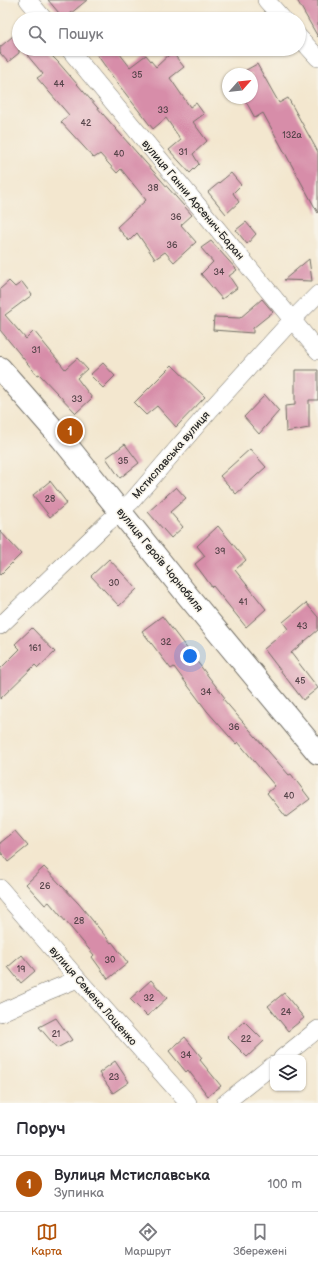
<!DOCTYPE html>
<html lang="uk">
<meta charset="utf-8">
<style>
:root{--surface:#fff;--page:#f2f2f3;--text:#2b2b33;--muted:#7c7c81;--line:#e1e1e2;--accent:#b45309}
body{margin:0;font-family:"Balsamiq Sans",sans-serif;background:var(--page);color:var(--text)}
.controls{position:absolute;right:12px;bottom:12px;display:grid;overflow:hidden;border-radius:8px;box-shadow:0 1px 3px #0004}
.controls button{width:36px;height:36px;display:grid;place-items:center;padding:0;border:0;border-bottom:1px solid var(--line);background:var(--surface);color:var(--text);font:20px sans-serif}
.compass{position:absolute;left:222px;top:68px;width:36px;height:36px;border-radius:50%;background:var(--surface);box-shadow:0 1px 3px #0004;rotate:63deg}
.you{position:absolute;left:190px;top:656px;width:14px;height:14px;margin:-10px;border:3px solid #fff;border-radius:50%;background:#1a73e8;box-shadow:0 0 0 6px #1a73e833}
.badge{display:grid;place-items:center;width:26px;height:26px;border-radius:50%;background:var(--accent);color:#fff;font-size:13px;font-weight:700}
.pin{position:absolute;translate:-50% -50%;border:2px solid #fff;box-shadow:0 1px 4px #0006}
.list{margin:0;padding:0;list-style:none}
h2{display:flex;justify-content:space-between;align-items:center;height:52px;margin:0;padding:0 16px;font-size:17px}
h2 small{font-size:13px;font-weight:400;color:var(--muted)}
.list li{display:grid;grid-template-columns:26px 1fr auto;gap:12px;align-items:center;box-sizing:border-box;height:56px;padding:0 16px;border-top:1px solid var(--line)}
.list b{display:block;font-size:15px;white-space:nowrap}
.list p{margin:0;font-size:13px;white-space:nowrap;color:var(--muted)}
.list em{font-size:13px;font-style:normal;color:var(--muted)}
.icon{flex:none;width:22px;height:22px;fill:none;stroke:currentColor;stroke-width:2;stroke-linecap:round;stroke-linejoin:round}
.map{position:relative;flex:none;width:318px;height:1103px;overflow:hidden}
.search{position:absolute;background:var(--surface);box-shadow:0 1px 3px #0004;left:12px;right:12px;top:12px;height:44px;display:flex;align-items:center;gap:10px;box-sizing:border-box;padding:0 14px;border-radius:22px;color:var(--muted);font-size:15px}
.sheet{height:108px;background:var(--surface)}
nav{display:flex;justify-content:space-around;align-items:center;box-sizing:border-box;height:56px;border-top:1px solid var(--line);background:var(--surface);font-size:11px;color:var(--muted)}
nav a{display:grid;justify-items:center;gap:2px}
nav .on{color:var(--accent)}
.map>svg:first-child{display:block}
.building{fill:#d78da9}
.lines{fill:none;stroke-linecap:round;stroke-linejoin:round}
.street-casing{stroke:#716d64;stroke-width:18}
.secondary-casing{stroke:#716d64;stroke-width:24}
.street{stroke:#fff;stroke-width:17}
.secondary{stroke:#fff;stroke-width:22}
.labels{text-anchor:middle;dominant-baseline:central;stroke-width:3;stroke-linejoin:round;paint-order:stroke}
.number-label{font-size:9px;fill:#56444a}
.street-label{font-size:11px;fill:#2b2b2b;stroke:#f7f3e8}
</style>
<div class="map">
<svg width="318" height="1103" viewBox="0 0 318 1103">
<rect width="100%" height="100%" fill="#f7f3e8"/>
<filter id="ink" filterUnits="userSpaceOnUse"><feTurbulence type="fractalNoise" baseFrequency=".025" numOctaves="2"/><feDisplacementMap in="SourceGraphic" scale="8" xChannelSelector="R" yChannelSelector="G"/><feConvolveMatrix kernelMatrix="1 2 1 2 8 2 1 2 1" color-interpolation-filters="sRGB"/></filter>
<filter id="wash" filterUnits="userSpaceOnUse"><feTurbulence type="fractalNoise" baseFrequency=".012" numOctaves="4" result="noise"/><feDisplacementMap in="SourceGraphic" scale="16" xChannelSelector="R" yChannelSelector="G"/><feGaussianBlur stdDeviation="0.9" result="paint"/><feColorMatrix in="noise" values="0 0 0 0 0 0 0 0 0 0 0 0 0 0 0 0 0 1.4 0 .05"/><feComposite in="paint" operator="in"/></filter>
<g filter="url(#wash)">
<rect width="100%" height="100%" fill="#f3e7cf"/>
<g id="blocks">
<!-- building -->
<path class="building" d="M 48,0 L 87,0 L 64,19 Z
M 297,0 L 318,0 L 318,37 Z
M 19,31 L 19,53 L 8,62 L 0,53 L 0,47 Z
M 22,49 L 45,49 L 58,62 L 122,136 L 192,215 L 181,225 L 196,242 L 174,262 L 165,252 L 155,259 L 137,233 L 129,241 L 117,227 L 146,200 L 121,169 L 117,173 L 100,154 L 94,158 L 61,122 L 69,115 L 37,78 L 43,74 Z
M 93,49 L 116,49 L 130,67 L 146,55 L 156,67 L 172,52 L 184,67 L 170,78 L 190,107 L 196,103 L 204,114 L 193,122 L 207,141 L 193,154 L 199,164 L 190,173 L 169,150 L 181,140 L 166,118 L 153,129 L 115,80 Z
M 257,64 L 279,103 L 288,98 L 318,152 L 318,213 L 263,113 L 255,118 L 244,98 L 252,98 L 252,74 L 239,74 Z
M 231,173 L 241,185 L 233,193 L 239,202 L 226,214 L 208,192 Z
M 246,222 L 256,234 L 247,244 L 236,230 Z
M 211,241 L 237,270 L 229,276 L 237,288 L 222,299 L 201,274 L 213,262 L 201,248 Z
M 309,259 L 312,281 L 284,280 Z
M 9,281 L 15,287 L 22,282 L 32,295 L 5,315 L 26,339 L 34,331 L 65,369 L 77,358 L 87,369 L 77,378 L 92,398 L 76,413 L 39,374 L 37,375 L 0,330 L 0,289 Z
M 262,299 L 273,312 L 253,328 L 253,333 L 213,330 L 214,317 L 240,318 Z
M 103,363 L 115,376 L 103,388 L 90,375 Z
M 172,365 L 205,397 L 176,427 L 157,406 L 146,415 L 134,403 Z
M 295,370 L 318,370 L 318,400 L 309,400 L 309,428 L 286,432 L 285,406 L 295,405 Z
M 265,395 L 279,411 L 259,434 L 244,417 Z
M 125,444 L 139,463 L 120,478 L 106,458 Z
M 250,449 L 266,467 L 236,494 L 220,476 Z
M 50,481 L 67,503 L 50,517 L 33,495 Z
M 176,487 L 186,498 L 170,512 L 183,527 L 171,538 L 148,512 Z
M 218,526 L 246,560 L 235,570 L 266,609 L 246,627 L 213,586 L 212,587 L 195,564 L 205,556 L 197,546 Z
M 0,531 L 21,554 L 0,575 Z
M 109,559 L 137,589 L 119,606 L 91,576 Z
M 306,603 L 318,617 L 318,630 L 291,653 L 318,688 L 303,700 L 264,649 L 288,629 L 283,622 Z
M 162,616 L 225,698 L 223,699 L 289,775 L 291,774 L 310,799 L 286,817 L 267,793 L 275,786 L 238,742 L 236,744 L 207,711 L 174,667 L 171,669 L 142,631 Z
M 32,628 L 55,652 L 38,668 L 35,665 L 0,699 L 0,669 L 20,649 L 15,644 Z
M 15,831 L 28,846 L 8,862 L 0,851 L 0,843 Z
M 44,867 L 79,904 L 111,943 L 112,942 L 128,963 L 108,979 L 92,957 L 94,955 L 49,902 L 45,905 L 26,884 Z
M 22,955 L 35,971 L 21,983 L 8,967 Z
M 151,980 L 167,998 L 147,1016 L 130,999 Z
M 284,993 L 304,1018 L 288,1031 L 268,1006 Z
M 56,1018 L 72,1040 L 57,1048 L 39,1027 Z
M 244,1021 L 264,1041 L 247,1057 L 227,1037 Z
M 185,1037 L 202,1058 L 200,1060 L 221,1086 L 208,1096 L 188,1070 L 186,1072 L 169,1051 Z
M 115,1061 L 129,1082 L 113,1093 L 99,1073 Z"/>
</g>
</g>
<g filter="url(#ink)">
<use href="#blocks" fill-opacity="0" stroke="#716d64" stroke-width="1"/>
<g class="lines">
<defs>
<path id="street" d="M 28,0 L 44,19
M 266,0 L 283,19
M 299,37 L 318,58
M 69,49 L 318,351
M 0,626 L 107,523 L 132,501 L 210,410 L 292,320 L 318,294
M 0,888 L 78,979 L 188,1103
M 0,1013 L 46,992 L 78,979
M 282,1058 L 318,1029
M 225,1103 L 273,1065"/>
<path id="secondary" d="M 0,368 L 62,439 L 188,596 L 318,753"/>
</defs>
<!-- street casing -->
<use href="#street" class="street-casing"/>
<!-- secondary casing -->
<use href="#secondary" class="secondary-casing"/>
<!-- street -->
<use href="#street" class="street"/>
<!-- secondary -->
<use href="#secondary" class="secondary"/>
</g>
</g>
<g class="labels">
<!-- number labels -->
<g class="number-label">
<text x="137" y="75">35</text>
<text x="59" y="84">44</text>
<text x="163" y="110">33</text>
<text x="86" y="123">42</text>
<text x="292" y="135">132а</text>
<text x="183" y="152">31</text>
<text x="119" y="154">40</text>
<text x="153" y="188">38</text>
<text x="176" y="217">36</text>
<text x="172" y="245">36</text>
<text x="219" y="272">34</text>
<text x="36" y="350">31</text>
<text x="77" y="399">33</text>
<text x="123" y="461">35</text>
<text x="50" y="499">28</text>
<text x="220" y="551">39</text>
<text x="114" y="583">30</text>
<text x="243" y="602">41</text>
<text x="302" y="626">43</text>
<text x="166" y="642">32</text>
<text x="35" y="648">161</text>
<text x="300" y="681">45</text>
<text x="206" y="692">34</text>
<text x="234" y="727">36</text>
<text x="289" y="796">40</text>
<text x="45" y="886">26</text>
<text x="79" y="921">28</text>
<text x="110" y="960">30</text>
<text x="21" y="969">19</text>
<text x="149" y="998">32</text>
<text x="286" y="1012">24</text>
<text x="56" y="1034">21</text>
<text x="246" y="1039">22</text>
<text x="186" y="1055">34</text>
<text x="114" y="1077">23</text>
</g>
<!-- street labels -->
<g class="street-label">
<text transform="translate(193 200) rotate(50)">вулиця Ганни Арсенич-Баран</text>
<text transform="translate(171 455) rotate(-49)">Мстиславська вулиця</text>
<text transform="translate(160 560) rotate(51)">вулиця Героїв Чорнобиля</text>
<text transform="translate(93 996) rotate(49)">вулиця Семена Лощенко</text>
</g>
</g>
</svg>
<div class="controls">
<button><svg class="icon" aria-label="layers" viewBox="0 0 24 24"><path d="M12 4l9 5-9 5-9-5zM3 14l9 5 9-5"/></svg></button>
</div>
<svg class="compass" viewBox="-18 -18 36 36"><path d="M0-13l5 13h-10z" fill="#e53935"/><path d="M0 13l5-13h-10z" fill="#7c7c81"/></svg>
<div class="you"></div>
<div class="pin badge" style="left:70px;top:431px">1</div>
<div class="search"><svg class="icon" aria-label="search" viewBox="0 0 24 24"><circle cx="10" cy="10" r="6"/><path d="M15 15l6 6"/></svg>Пошук</div>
</div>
<section class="sheet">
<h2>Поруч<small></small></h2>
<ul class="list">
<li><span class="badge">1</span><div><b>Вулиця Мстиславська</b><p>Зупинка</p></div><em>100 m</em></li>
</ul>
</section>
<nav>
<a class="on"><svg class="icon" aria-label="map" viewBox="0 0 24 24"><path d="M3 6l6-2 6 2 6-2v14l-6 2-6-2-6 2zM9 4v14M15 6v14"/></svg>Карта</a>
<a><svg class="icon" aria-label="directions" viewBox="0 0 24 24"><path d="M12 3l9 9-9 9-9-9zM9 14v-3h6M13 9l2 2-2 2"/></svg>Маршрут</a>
<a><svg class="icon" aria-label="saved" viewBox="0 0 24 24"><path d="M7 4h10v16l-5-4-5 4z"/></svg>Збережені</a>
</nav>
